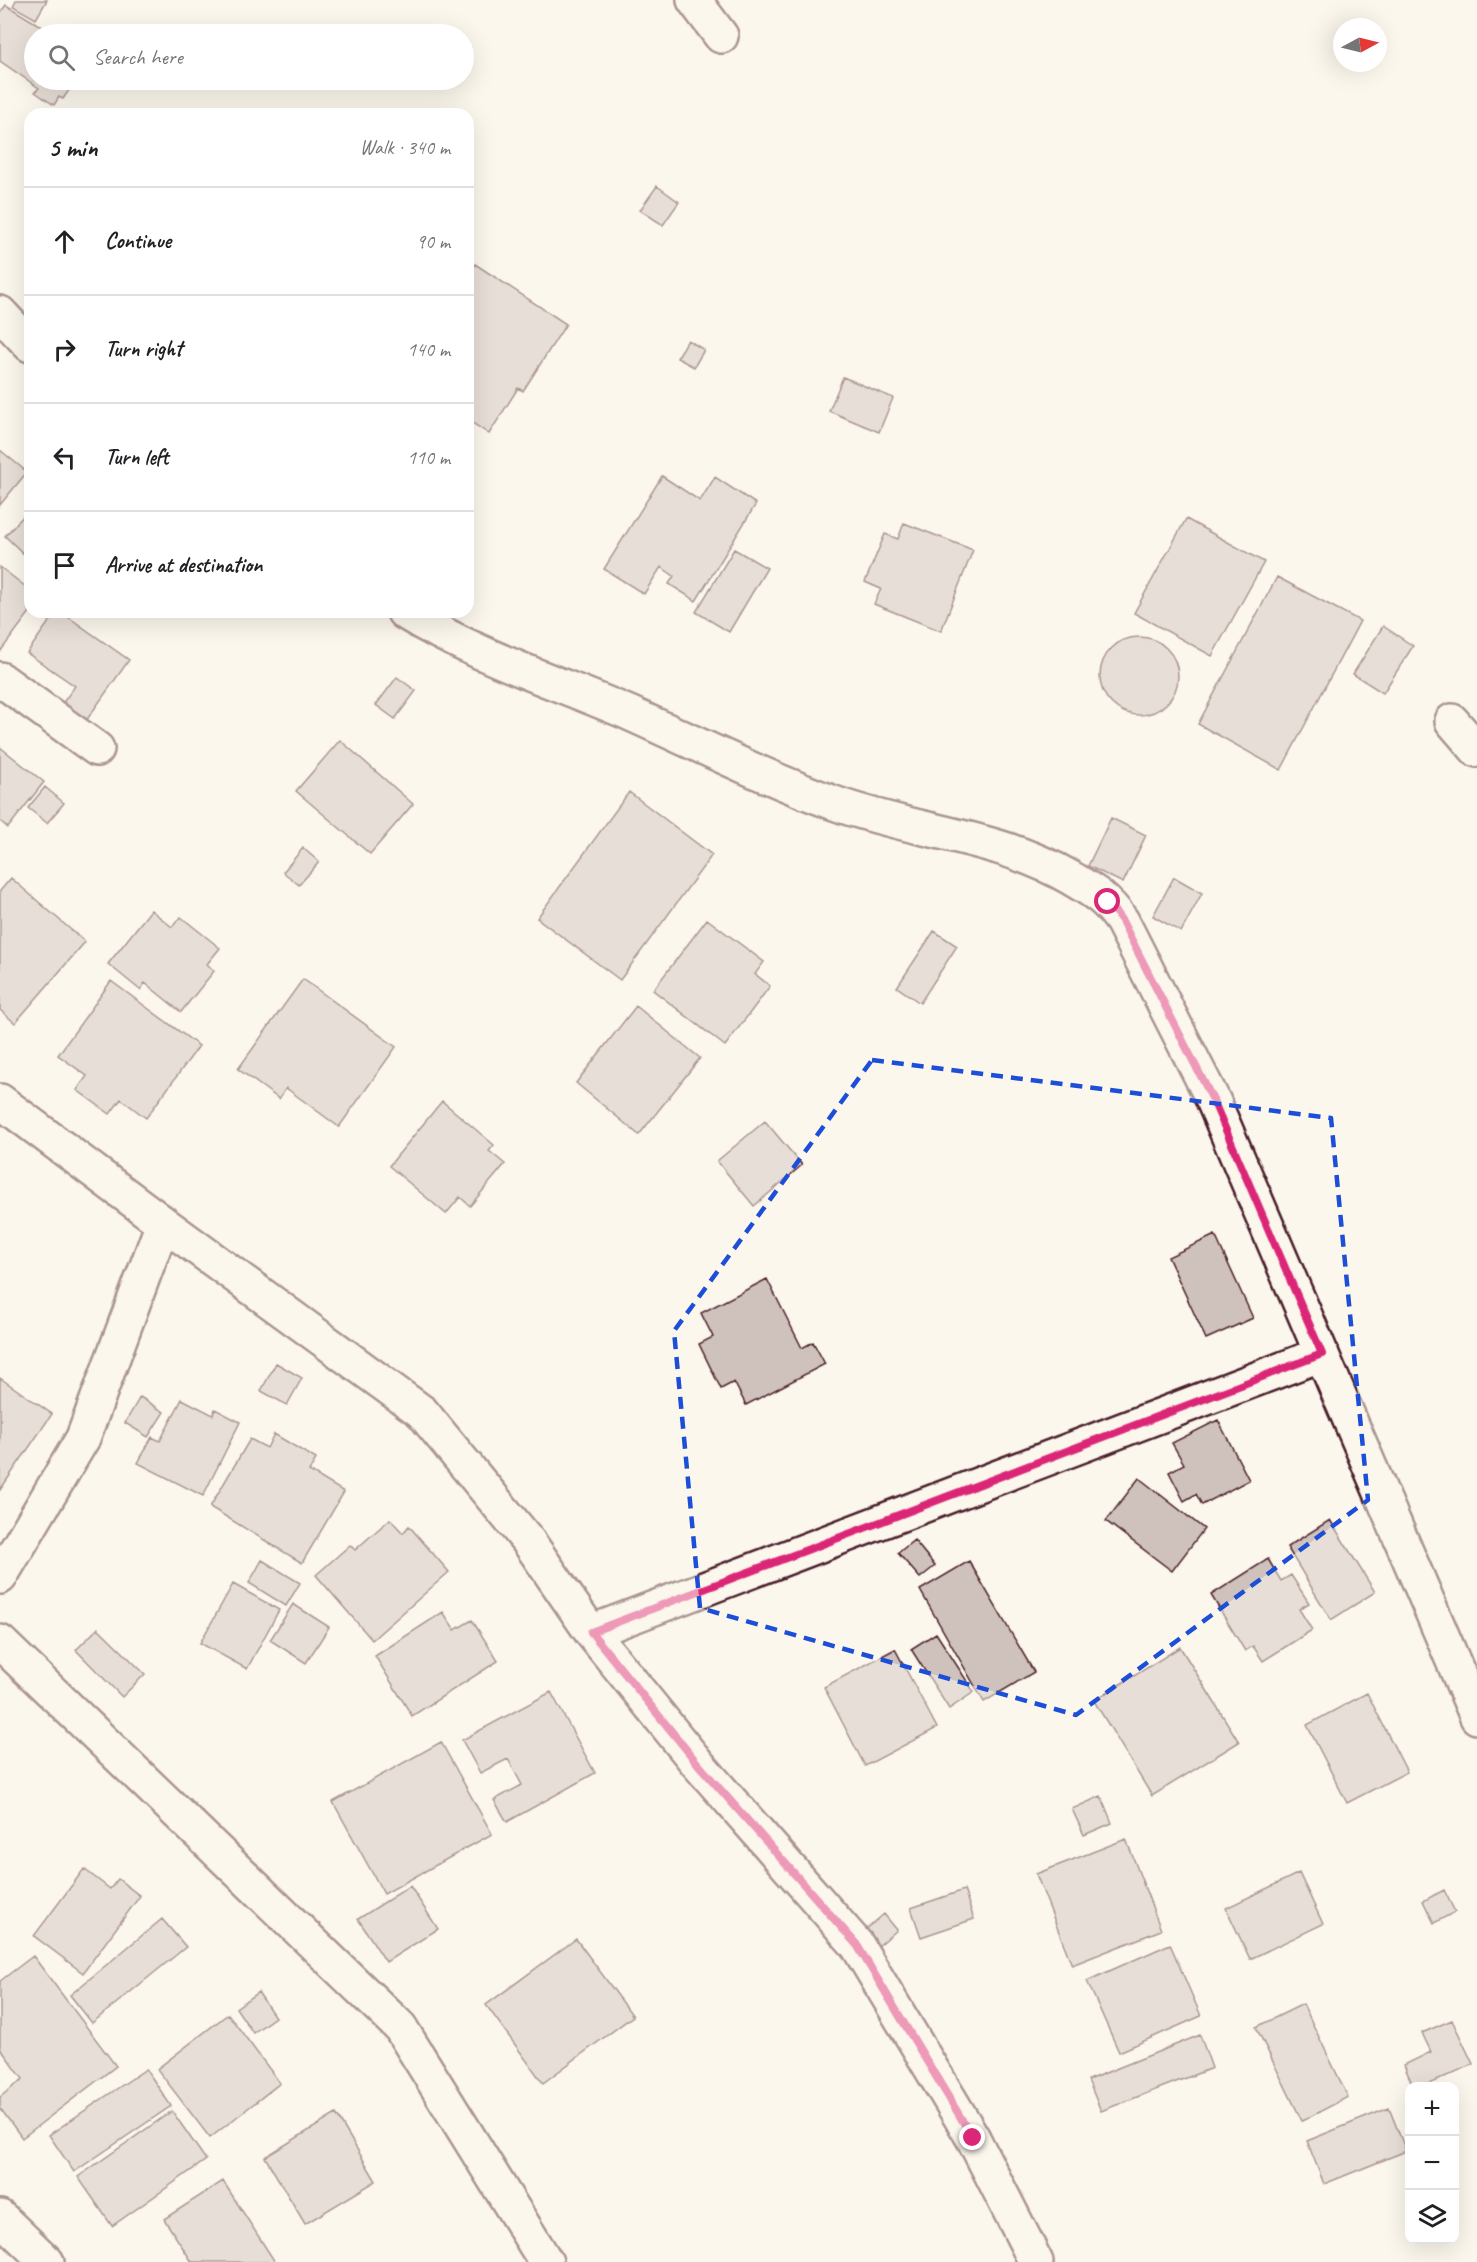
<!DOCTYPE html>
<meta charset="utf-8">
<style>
:root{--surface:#fff;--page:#f2f2f2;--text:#202124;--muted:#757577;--line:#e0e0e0}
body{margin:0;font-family:Caveat,sans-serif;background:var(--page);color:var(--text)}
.controls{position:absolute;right:18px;bottom:18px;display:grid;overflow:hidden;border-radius:12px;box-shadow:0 6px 24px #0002}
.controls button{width:54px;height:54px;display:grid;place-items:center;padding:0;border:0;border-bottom:2px solid var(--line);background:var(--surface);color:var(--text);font:30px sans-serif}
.compass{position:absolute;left:1333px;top:18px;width:54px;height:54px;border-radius:50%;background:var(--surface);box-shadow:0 6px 24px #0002;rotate:83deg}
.stop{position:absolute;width:18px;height:18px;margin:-14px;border:4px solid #db2777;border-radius:50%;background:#fff}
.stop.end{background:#db2777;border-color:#fff;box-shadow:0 2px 6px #0008}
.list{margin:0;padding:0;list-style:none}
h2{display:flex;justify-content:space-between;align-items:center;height:78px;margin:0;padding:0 24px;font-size:26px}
h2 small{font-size:20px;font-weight:400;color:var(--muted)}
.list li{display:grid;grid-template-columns:39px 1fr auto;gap:18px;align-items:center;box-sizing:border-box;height:108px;padding:0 24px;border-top:2px solid var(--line)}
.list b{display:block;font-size:22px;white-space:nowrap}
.list em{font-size:20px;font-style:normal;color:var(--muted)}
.icon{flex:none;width:33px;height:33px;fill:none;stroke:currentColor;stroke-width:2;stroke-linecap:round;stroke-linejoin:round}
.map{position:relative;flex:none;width:1477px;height:2262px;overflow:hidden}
.search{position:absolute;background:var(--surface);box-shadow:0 6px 24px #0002;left:24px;top:24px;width:450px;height:66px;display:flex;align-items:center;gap:15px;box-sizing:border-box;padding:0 21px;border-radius:33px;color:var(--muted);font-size:22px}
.panel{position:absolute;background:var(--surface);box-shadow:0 6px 24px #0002;left:24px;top:108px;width:450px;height:510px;border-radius:18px}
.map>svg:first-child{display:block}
.building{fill:#cfc2bc;stroke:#4a1f2b;stroke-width:1.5}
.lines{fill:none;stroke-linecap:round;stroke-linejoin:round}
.minor-casing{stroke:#4a1f2b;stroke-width:38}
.minor{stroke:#fbf7ec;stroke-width:33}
.route{stroke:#db2777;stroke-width:8}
.marked{fill:none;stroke:#1d4ed8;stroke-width:4.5;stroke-dasharray:12 8;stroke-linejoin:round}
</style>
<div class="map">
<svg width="1477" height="2262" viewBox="0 0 1477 2262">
<rect width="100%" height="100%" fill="#fbf7ec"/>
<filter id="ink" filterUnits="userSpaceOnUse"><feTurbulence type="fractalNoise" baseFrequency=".0167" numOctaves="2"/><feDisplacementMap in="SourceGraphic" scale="12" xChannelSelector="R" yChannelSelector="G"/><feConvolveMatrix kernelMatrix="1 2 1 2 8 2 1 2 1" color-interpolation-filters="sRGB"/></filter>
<g filter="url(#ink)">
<!-- building -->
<path class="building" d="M 16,0 L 47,0 L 36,19 L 13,6 Z
M 6,5 L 54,34 L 34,34 L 34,80 L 76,80 L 63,99 L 59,97 L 54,105 L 35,92 L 39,88 L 0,61 L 0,13 Z
M 657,186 L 679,202 L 663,225 L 640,210 Z
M 475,264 L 566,324 L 523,391 L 518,388 L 489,434 L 468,420 L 468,276 Z
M 688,340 L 704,350 L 694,367 L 677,358 Z
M 843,377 L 893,398 L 879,432 L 829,411 Z
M 0,450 L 27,472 L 0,505 Z
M 662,476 L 700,501 L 715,477 L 756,504 L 696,601 L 669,584 L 674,576 L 661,567 L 644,594 L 604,569 Z
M 30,509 L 30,560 L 5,536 Z
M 1186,519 L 1264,562 L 1212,656 L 1134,613 Z
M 904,523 L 973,550 L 941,631 L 874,604 L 881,589 L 865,582 L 885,534 L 898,539 Z
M 734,549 L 767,568 L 729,632 L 696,612 Z
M 0,567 L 30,590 L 30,612 L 0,652 Z
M 1277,577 L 1360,621 L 1281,770 L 1198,724 Z
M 56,612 L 61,612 L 129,660 L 83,725 L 59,708 L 75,686 L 27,653 Z
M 1383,626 L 1413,646 L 1383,693 L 1353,674 Z
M1100 676a39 39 0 1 1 78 0a39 39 0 1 1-78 0Z
M 397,677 L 416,691 L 395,719 L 376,705 Z
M 340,740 L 413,804 L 370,854 L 296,791 Z
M 0,747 L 44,782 L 8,828 L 0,821 Z
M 45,787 L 64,803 L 47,823 L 28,808 Z
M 629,792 L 712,855 L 620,980 L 537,918 Z
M 1111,818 L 1146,835 L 1123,883 L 1088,866 Z
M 303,848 L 319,862 L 299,885 L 283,872 Z
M 1174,877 L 1202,893 L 1181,932 L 1153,916 Z
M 11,878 L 85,942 L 15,1023 L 0,1010 L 0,891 Z
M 151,910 L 172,927 L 181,917 L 220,948 L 207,964 L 214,971 L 181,1012 L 145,983 L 140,990 L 108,964 Z
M 707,919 L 764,962 L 755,974 L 770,986 L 725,1046 L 653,990 Z
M 934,931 L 957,946 L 920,1003 L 897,987 Z
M 303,979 L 396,1047 L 339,1127 L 286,1088 L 279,1099 L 238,1069 Z
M 111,981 L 199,1046 L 146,1118 L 121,1099 L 110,1114 L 77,1090 L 87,1076 L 58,1055 Z
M 636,1006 L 700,1058 L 639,1135 L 576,1083 Z
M 442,1101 L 494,1145 L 489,1151 L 505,1164 L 470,1206 L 460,1197 L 446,1214 L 389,1166 Z
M 765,1121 L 802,1165 L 754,1206 L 717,1161 Z
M 1215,1235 L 1253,1318 L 1206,1339 L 1168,1257 Z
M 767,1279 L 802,1348 L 813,1342 L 825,1364 L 746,1405 L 734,1382 L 721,1389 L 699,1344 L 713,1337 L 701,1313 Z
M 276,1363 L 302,1378 L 287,1405 L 261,1391 Z
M 0,1378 L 52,1414 L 0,1490 Z
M 140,1397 L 164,1412 L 148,1437 L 125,1423 Z
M 182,1399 L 213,1415 L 215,1409 L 240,1422 L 203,1496 L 138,1463 L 152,1437 L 160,1441 Z
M 1218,1420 L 1249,1480 L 1202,1505 L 1196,1494 L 1184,1501 L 1169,1472 L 1184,1464 L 1172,1443 Z
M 274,1434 L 316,1459 L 309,1471 L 344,1492 L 302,1563 L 210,1507 L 250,1439 L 267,1448 Z
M 1139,1478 L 1204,1529 L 1172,1571 L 1106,1521 Z
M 390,1519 L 403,1533 L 409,1526 L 449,1572 L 372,1640 L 316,1575 L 350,1545 L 355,1550 Z
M 1330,1520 L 1375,1592 L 1331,1620 L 1287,1547 Z
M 914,1540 L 935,1566 L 920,1578 L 898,1553 Z
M 1268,1559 L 1281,1581 L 1291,1575 L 1309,1603 L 1299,1609 L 1312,1630 L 1263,1661 L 1253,1646 L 1245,1651 L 1211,1595 Z
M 262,1560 L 300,1583 L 286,1606 L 249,1583 Z
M 969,1561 L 1034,1672 L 984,1702 L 920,1590 Z
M 233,1584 L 279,1610 L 247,1669 L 200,1643 Z
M 293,1604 L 329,1627 L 306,1663 L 270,1640 Z
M 443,1612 L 455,1630 L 472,1620 L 498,1661 L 412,1716 L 375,1656 Z
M 98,1628 L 145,1674 L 122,1697 L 76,1650 Z
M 936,1633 L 974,1692 L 949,1709 L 911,1649 Z
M 1180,1647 L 1239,1742 L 1152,1796 L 1094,1701 Z
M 895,1649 L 937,1728 L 865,1766 L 824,1687 Z
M 551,1692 L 595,1773 L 507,1822 L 494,1800 L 522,1785 L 508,1759 L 480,1773 L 462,1740 Z
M 1367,1693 L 1407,1772 L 1347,1803 L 1307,1725 Z
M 441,1742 L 492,1834 L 384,1894 L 333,1802 Z
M 1101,1796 L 1112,1823 L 1084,1835 L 1072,1809 Z
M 1126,1839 L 1161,1930 L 1072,1965 L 1036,1874 Z
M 84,1869 L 110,1889 L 118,1879 L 140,1896 L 83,1973 L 34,1936 Z
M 1299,1873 L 1323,1924 L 1250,1959 L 1226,1908 Z
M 410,1886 L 438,1929 L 386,1962 L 358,1919 Z
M 964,1890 L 974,1919 L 921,1937 L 911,1908 Z
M 1444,1890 L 1455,1912 L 1434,1923 L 1423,1901 Z
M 884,1914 L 897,1930 L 876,1948 L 863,1932 Z
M 162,1919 L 186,1947 L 92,2023 L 70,1995 Z
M 576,1939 L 633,2016 L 543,2083 L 486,2005 Z
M 1170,1944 L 1201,2016 L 1119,2052 L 1087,1981 Z
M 33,1956 L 116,2066 L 22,2138 L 0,2108 L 0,2097 L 23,2079 L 0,2048 L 0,1981 Z
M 258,1992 L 275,2017 L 253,2033 L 236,2008 Z
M 1303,2004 L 1348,2097 L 1302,2121 L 1256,2027 Z
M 228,2014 L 280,2083 L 210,2138 L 157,2069 Z
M 1452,2020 L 1473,2064 L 1425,2086 L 1413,2086 L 1404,2065 L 1431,2052 L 1422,2033 Z
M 1200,2035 L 1212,2068 L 1101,2111 L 1088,2080 Z
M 146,2069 L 171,2106 L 74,2172 L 49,2135 Z
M 1389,2108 L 1406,2151 L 1324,2184 L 1307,2141 Z
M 172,2111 L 206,2160 L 112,2226 L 78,2177 Z
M 336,2114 L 376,2181 L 305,2224 L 265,2157 Z
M 223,2181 L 275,2262 L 192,2262 L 164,2219 Z"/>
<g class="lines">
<defs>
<path id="minor" d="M 694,0 L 721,36
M 0,313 L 30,345
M 404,612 C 475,656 554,681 631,714 C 698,744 765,778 834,803 C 913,832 997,835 1071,878 C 1093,891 1107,899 1122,921 L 1213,1100 L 1477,1717
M 0,679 L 97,749
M 1452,721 L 1477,750
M 0,1101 L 163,1223 L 422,1412 L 529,1542 L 591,1632 L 698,1764 L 857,1945 L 973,2138 L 1036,2262
M 0,1577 L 83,1438 L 163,1223
M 591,1632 L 1322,1354
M 0,1642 L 400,2027 L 546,2262
M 0,2217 L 47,2262"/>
</defs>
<!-- minor casing -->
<use href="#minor" class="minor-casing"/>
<!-- minor -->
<use href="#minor" class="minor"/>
</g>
</g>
<g class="lines" filter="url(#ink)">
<!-- route -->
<path class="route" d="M 973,2138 L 857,1945 L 698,1764 L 591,1632 L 1322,1354 L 1213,1100 L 1122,921 L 1108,902"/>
</g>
<!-- marked area -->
<path d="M0 0H1477V2262H0ZM 872,1060 L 1331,1118 L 1368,1500 L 1076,1715 L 700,1608 L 674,1331 Z" fill="#fbf7ec" fill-opacity=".55" fill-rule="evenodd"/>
<path class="marked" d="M 872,1060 L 1331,1118 L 1368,1500 L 1076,1715 L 700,1608 L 674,1331 Z"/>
</svg>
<div class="controls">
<button>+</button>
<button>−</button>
<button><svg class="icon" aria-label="layers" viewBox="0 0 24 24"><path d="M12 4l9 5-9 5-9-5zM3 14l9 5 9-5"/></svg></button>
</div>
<svg class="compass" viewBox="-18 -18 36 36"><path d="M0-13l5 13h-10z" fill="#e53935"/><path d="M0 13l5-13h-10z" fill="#757577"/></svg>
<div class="stop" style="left:1108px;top:902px"></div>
<div class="stop end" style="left:973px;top:2138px"></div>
<div class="search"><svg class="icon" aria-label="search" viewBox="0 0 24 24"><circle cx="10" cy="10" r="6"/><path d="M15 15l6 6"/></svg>Search here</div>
<section class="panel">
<h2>5 min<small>Walk · 340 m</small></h2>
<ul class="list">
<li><svg class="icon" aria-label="ahead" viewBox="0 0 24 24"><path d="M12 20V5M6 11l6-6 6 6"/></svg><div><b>Continue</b></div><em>90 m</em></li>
<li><svg class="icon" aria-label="right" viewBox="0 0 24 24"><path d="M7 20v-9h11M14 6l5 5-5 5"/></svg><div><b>Turn right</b></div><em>140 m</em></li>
<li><svg class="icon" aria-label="left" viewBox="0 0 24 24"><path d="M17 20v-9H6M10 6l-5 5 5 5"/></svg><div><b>Turn left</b></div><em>110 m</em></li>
<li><svg class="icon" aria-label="arrive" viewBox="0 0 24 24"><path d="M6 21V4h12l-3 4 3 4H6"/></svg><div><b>Arrive at destination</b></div></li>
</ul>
</section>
</div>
